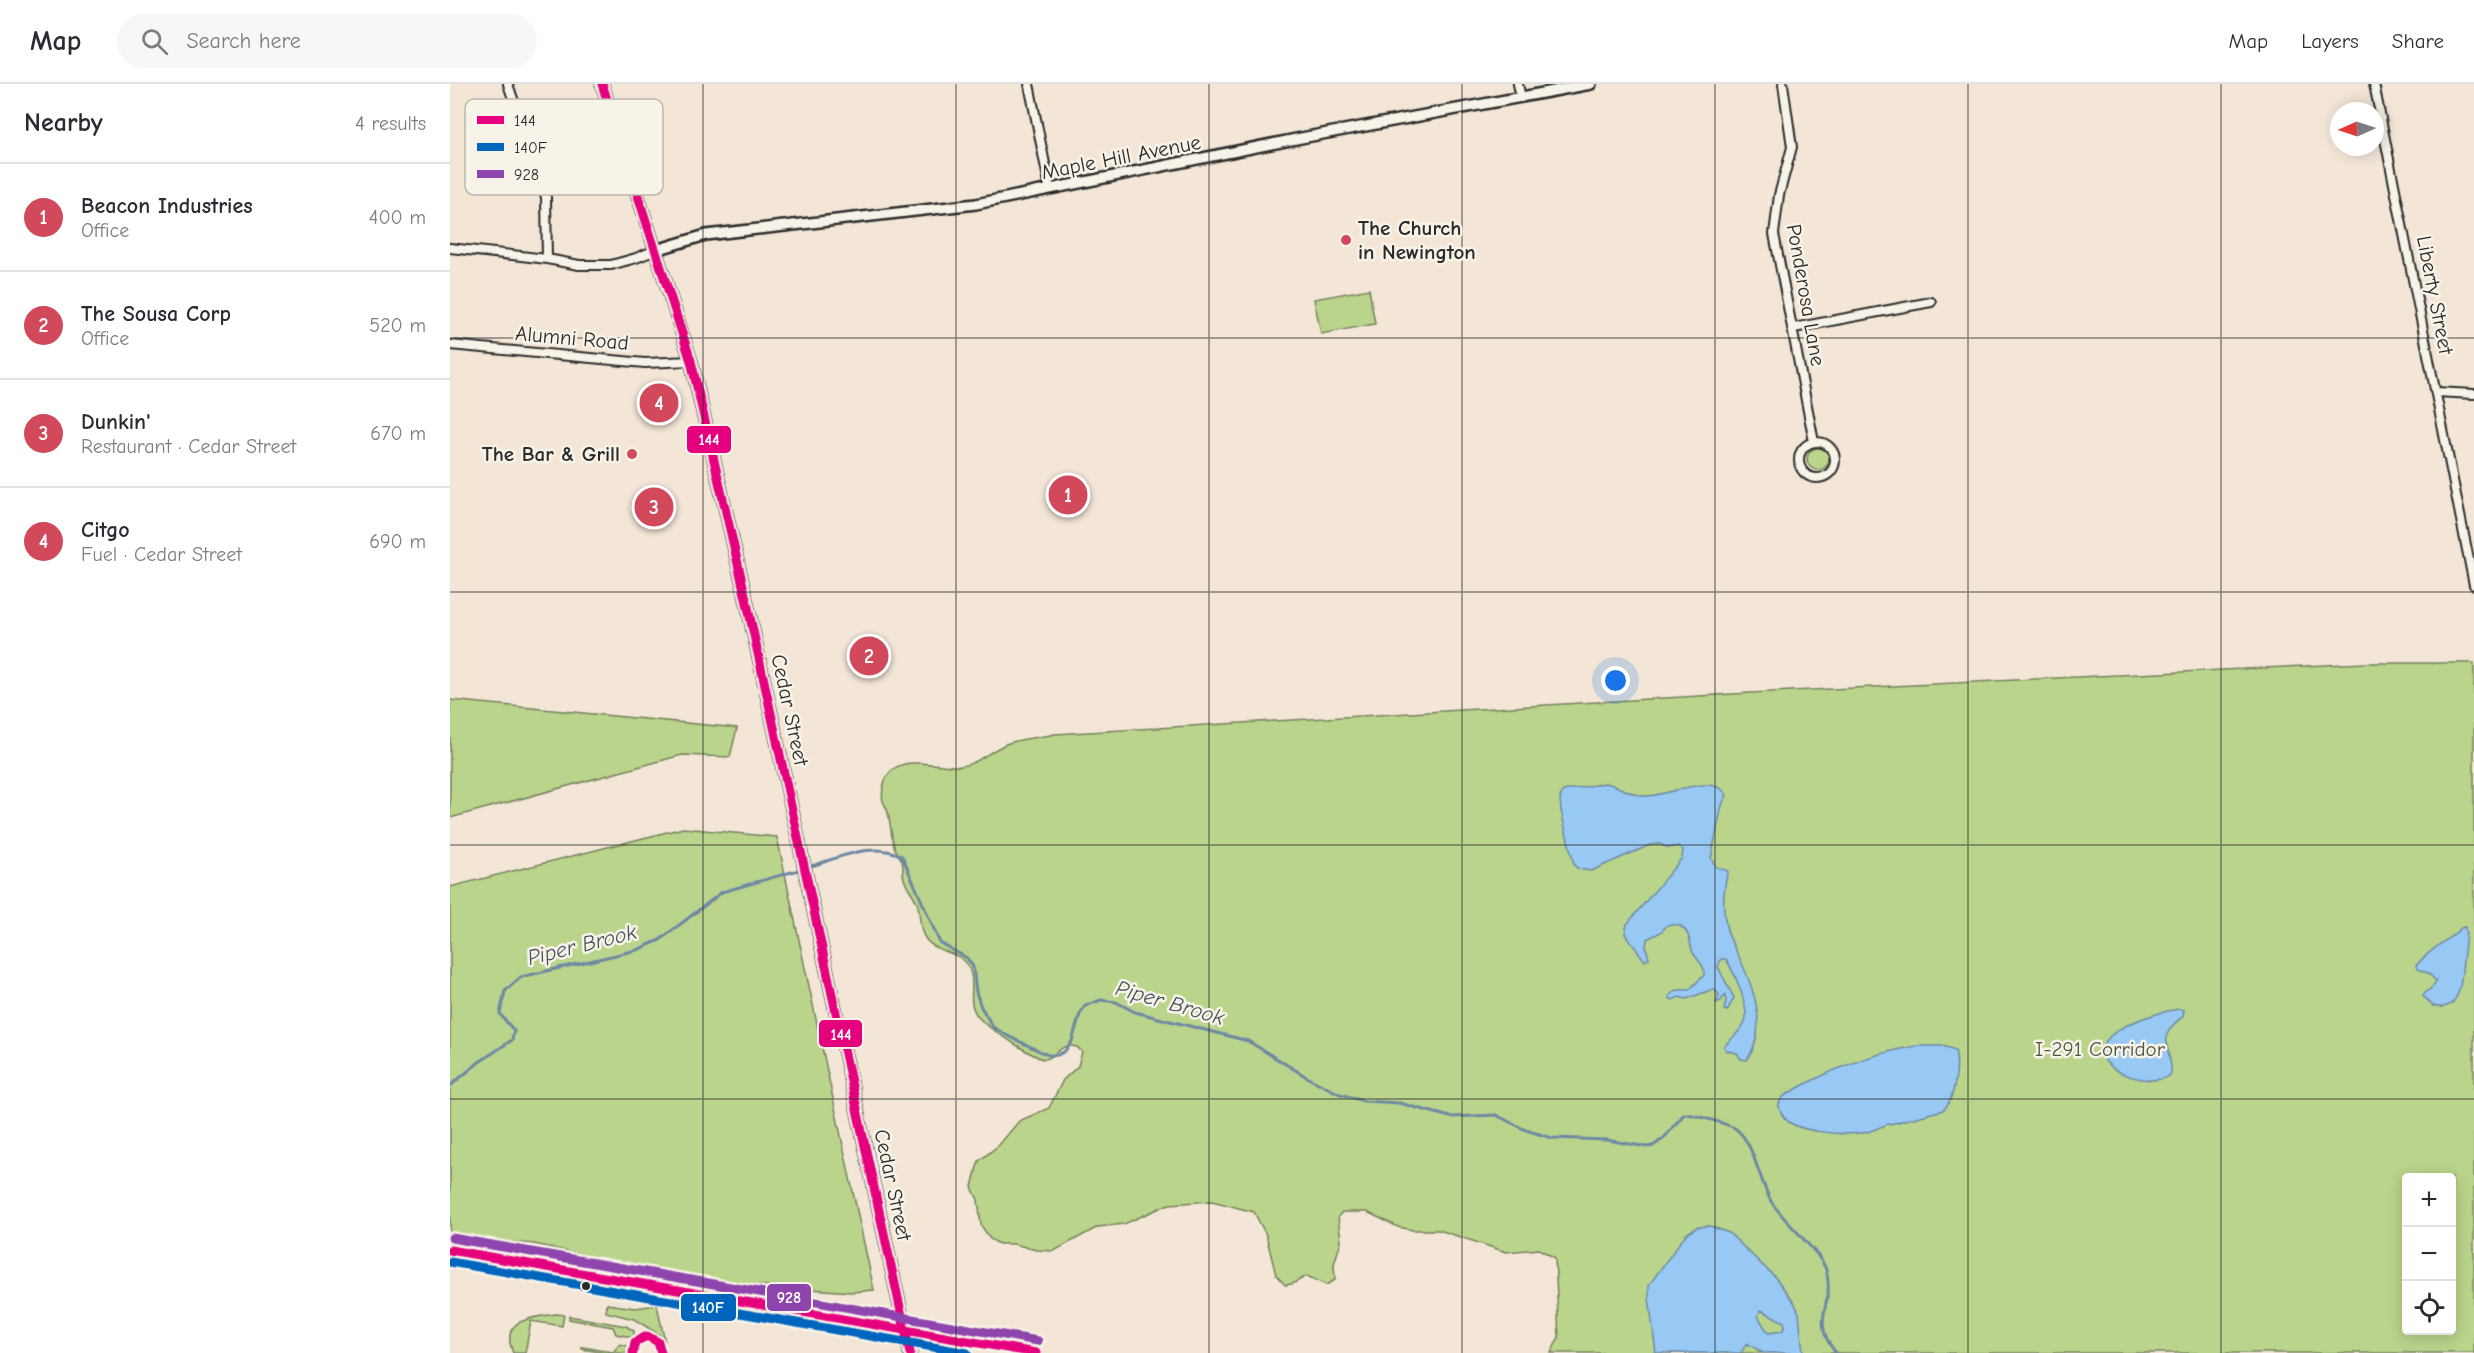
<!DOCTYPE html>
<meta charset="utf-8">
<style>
:root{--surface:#fff;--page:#f7f7f7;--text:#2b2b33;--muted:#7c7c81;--line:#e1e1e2;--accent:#d1495b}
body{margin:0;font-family:"Comic Neue",sans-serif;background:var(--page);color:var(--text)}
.controls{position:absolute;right:18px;bottom:18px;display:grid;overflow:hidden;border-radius:6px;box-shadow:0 3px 15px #0003}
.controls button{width:54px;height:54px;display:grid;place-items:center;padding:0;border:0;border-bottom:2px solid var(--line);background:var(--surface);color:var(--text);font:30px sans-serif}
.compass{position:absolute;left:1880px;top:18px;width:54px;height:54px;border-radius:50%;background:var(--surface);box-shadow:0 3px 15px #0003;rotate:267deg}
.you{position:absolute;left:1166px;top:597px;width:21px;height:21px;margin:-15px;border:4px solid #fff;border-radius:50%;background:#1a73e8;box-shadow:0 0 0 9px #1a73e833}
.badge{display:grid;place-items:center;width:39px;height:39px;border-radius:50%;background:var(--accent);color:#fff;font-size:20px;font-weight:700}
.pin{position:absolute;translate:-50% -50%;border:3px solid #fff;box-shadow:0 2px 6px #0006}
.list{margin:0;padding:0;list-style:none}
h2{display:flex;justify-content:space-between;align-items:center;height:78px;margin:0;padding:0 24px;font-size:26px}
h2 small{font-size:20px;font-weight:400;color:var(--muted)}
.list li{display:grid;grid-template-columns:39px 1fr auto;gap:18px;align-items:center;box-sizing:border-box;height:108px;padding:0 24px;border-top:2px solid var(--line)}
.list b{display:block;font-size:22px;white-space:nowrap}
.list p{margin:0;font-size:20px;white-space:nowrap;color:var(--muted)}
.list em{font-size:20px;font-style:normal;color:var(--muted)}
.icon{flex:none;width:33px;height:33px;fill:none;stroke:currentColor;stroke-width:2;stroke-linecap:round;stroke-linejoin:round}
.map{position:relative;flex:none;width:2024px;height:1269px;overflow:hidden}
header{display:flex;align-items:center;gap:36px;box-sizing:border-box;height:84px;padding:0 30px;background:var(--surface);border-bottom:2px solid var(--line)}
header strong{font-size:28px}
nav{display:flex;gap:33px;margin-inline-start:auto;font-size:21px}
.search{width:420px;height:54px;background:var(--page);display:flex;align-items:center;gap:15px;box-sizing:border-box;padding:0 21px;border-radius:33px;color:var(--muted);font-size:22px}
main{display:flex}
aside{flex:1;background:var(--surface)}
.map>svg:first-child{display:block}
.green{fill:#bbd48b;stroke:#73805b;stroke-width:1.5;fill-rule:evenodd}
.water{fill:#98c8f4;stroke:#6c89a4;stroke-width:1.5;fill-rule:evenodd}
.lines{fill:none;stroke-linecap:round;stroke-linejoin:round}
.stream{stroke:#6c89a4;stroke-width:3}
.minor-casing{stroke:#2b2b2b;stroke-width:12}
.tertiary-casing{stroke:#2b2b2b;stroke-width:14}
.secondary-casing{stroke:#2b2b2b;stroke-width:15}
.minor{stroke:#f7f3e8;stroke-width:8}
.tertiary{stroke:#f7f3e8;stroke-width:9}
.secondary{stroke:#f7f3e8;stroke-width:10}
.bus-1-casing{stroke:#f7f3e8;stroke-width:14}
.bus-2-casing{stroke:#f7f3e8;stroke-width:14}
.bus-3-casing{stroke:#f7f3e8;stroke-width:14}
.bus-1{stroke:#e5007d;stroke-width:9}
.bus-2{stroke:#0065bd;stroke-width:9}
.bus-3{stroke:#8e44ad;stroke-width:9}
.grid{fill:none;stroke:#2b2b2b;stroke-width:1.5;stroke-opacity:0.55}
.poi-dot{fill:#d1495b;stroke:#f7f3e8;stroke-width:2}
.bus-dot{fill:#2b2b2b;stroke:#f7f3e8;stroke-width:2}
.labels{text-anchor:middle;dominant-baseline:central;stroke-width:5;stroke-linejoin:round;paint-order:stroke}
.street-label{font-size:21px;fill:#2b2b2b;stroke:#f7f3e8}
.poi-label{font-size:21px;font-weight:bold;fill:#2b2b2b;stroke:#f7f3e8;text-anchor:start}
.park-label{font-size:21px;fill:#4f5543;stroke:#f7f3e8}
.water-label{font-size:22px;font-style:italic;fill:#46525d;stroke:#f7f3e8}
.key{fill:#f7f3e8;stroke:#bab7af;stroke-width:1.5}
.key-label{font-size:16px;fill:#2b2b2b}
.line-badge{stroke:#f7f3e8;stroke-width:2}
.badge-label{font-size:16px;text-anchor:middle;font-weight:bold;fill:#fff}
</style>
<header>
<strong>Map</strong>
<div class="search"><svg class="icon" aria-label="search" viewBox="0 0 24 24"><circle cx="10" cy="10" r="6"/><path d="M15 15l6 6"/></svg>Search here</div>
<nav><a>Map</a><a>Layers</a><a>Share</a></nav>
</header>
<main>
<aside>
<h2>Nearby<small>4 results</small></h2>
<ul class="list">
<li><span class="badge">1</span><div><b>Beacon Industries</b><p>Office</p></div><em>400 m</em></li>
<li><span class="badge">2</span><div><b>The Sousa Corp</b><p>Office</p></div><em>520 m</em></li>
<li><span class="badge">3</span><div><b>Dunkin'</b><p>Restaurant · Cedar Street</p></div><em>670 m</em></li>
<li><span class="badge">4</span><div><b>Citgo</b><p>Fuel · Cedar Street</p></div><em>690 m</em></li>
</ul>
</aside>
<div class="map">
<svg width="2024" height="1269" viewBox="0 0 2024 1269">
<rect width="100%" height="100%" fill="#f3e6d7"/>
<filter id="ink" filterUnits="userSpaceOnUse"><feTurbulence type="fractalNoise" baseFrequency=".0167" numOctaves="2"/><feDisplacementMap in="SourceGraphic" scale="12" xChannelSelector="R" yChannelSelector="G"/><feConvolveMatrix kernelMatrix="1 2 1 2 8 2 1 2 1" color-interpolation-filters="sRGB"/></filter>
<g filter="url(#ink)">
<!-- green -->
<path class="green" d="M 919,205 L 925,240 L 871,250 L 864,215 Z
M1357 375a11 11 0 1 1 22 0a11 11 0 1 1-22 0Z
M 1915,579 L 2024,579 L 2024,1269 L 1101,1269 L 1109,1253 L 1105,1174 L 1089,1165 L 1056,1168 L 989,1146 L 963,1146 L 948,1143 L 917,1128 L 892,1128 L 888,1133 L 891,1157 L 884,1180 L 885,1196 L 876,1201 L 857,1192 L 842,1200 L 835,1201 L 826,1191 L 816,1151 L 804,1128 L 762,1117 L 719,1120 L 674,1140 L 648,1143 L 604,1167 L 586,1166 L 564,1160 L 549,1160 L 540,1155 L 531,1141 L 528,1116 L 522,1103 L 527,1083 L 529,1077 L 549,1061 L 569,1037 L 599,1024 L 613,996 L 628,982 L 632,968 L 627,963 C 609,958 606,974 595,975 C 587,976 541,945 533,938 C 512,919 528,905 519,884 C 512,866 485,870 475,854 C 468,844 471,829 467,819 C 464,810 457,804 454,795 C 452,789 454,783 452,777 C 450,773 447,769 445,765 C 441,754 441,741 438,729 C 438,725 434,721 433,717 C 431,708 434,694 441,687 C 458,671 490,684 511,682 C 528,680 541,666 556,660 C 571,654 589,654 605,650 L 1300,609 ZM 1956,1094 L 2002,1094 L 2002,1246 L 1956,1246 Z
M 0,616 L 287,644 L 280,673 L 232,671 L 0,734 Z
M 233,744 L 327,753 L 424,1206 L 402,1208 L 251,1197 L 84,1160 L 0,1153 L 0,803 Z
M 157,1220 L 185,1224 L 207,1221 L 215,1258 L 210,1251 L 184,1235 L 156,1228 Z
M 106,1230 L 114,1231 L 112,1242 L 81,1237 L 75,1269 L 63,1269 C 49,1234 82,1234 106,1230 Z
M 119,1232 L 176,1242 L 184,1247 L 184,1251 L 181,1253 L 166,1250 L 163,1243 L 119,1235 Z
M 170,1260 L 178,1262 L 178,1269 L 156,1269 L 132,1265 L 132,1263 L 163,1268 Z"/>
<!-- water -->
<path class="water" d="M 1155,699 C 1169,701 1181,712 1196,712 C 1217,712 1264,688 1277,711 L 1272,721 L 1261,774 L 1266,783 L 1278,787 C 1273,806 1272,826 1277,846 C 1280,857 1286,866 1290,875 C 1305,907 1318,944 1297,976 L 1291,975 L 1287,969 L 1277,967 L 1274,963 C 1280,954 1291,948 1295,938 C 1300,923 1284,888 1276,875 L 1271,875 L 1268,883 L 1284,914 L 1277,927 L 1274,926 L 1276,917 L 1275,911 L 1271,917 L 1266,919 L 1269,911 L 1264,905 L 1236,915 L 1229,913 L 1223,916 L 1219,914 C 1223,904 1230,906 1239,906 L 1254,891 C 1255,878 1245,876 1242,866 C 1239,856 1240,848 1229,841 L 1217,841 L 1211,848 L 1197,855 L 1196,864 L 1199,874 L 1195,877 L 1175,850 L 1177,840 L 1232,774 L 1233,766 L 1228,762 L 1219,764 L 1209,760 L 1200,761 L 1141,787 L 1128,785 L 1124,781 L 1111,727 L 1110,714 L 1113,707 Z
M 2015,843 C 2017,853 2014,865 2013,876 C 2011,895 2012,930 1983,922 L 1973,912 C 1976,905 1984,906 1986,897 L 1978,889 L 1967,885 L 1966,882 C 1978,866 1997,857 2011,844 Z
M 1730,925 L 1734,926 L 1733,932 C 1729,936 1722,941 1719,946 C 1712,958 1723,976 1721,990 C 1707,1004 1658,991 1653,972 C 1646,944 1711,927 1730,925 Z
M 1466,962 L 1493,962 L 1505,966 C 1509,981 1505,1016 1493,1026 C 1475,1031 1457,1036 1439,1040 C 1430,1042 1422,1048 1412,1049 C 1394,1051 1343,1049 1333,1032 C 1328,1024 1327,1019 1334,1012 C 1374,988 1419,970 1466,962 Z
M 1260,1142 L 1279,1149 L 1325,1193 L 1344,1218 L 1349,1229 L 1353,1269 L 1313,1269 L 1297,1259 L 1291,1269 L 1206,1269 L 1199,1214 L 1199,1201 L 1236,1150 L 1247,1143 ZM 1311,1226 L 1334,1238 L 1335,1242 L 1332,1247 L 1318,1249 L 1308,1232 Z"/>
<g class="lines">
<!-- stream -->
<path class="stream" d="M 358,783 C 389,774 422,757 452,772 L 490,859 L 517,874 L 523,883 L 526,908 L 531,923 L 543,943 L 558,952 L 598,971 L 608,971 L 615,967 L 622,957 L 630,930 L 635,922 L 651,916 L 666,918 L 685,928 L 798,957 L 860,995 L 890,1010 L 914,1017 L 949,1019 L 1000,1033 L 1046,1031 L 1076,1046 L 1102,1054 L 1157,1056 L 1197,1063 L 1203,1062 L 1213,1055 L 1234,1030 C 1239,1029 1282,1041 1286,1045 C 1305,1060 1309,1098 1322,1119 C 1335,1138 1371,1169 1376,1186 C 1386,1220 1358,1235 1386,1269
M 0,1002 L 28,979 L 62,956 L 64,947 L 50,930 L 55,907 L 71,893 L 187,866 L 210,856 L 272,808 L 352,785"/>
<defs>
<path id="minor" d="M 58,0 L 96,113 L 97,175
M 579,0 L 600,105
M 1068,0 L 1071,14
M 1333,0 L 1342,63 L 1329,111 L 1324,150 L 1364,358
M 1924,0 L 2024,501
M 0,164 L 97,175 L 129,181 L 161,181 L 186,174 L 206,166
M 1344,244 L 1481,218
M 0,261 L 195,279 L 241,277
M 1986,308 L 2024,310
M1349 376a18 18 0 1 1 36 0a18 18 0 1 1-36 0Z
M 183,1269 L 185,1258 L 197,1252 L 208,1258 L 211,1269"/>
<path id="tertiary" d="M 206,166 L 256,151 L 526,120 L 851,54 L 1141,0"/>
<path id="secondary" d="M 152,0 L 241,277 L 297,519 L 460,1269"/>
</defs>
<!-- minor casing -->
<use href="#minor" class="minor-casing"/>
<!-- tertiary casing -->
<use href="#tertiary" class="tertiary-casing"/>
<!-- secondary casing -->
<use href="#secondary" class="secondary-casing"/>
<!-- minor -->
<use href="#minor" class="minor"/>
<!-- tertiary -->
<use href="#tertiary" class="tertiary"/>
<!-- secondary -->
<use href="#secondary" class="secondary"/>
<defs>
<path id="bus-1" d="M 152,0 L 241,277 L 297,519 L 460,1269
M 0,1166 L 586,1269
M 183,1269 L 185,1258 L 197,1252 L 208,1258 L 211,1269"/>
<path id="bus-2" d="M 0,1178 L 517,1269"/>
<path id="bus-3" d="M 2,1154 L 588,1257"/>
</defs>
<!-- bus-1 casing -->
<use href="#bus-1" class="bus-1-casing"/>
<!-- bus-2 casing -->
<use href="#bus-2" class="bus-2-casing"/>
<!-- bus-3 casing -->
<use href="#bus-3" class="bus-3-casing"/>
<!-- bus-1 -->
<use href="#bus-1" class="bus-1"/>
<!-- bus-2 -->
<use href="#bus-2" class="bus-2"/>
<!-- bus-3 -->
<use href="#bus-3" class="bus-3"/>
</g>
</g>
<!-- grid -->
<path class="grid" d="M 253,0 L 253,1269M 506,0 L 506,1269M 759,0 L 759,1269M 1012,0 L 1012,1269M 1265,0 L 1265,1269M 1518,0 L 1518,1269M 1771,0 L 1771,1269M 0,254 L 2024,254M 0,508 L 2024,508M 0,761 L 2024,761M 0,1015 L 2024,1015"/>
<!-- markers -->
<g class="poi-dot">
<circle cx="896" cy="156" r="6"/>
<circle cx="182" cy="370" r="6"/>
</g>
<circle class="bus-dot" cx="136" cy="1202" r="5"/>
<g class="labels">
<!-- street labels -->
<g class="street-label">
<text transform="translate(671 73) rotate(-11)">Maple Hill Avenue</text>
<text transform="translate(1356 211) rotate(80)">Ponderosa Lane</text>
<text transform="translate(1985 211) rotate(79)">Liberty Street</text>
<text transform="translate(122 254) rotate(5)">Alumni Road</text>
<text transform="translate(340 626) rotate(78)">Cedar Street</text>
<text transform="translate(443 1101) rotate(78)">Cedar Street</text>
</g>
<!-- poi labels -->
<g class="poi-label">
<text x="908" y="144">The Church<tspan x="908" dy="24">in Newington</tspan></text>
<text x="170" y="370" text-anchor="end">The Bar &amp; Grill</text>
</g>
<!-- park labels -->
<g class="park-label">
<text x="1650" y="965">I-291 Corridor</text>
</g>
<!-- water labels -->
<g class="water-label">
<text transform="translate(132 861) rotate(-14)">Piper Brook</text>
<text transform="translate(720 919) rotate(16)">Piper Brook</text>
</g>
</g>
<!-- legend -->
<rect x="15" y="15" width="198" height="96" rx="9" class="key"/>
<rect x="27" y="32" width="27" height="8" fill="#e5007d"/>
<rect x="27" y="59" width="27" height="8" fill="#0065bd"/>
<rect x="27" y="86" width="27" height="8" fill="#8e44ad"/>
<g class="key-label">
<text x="64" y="42">144</text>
<text x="64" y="69">140F</text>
<text x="64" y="96">928</text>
</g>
<g class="line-badge">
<rect x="236" y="341" width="46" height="29" rx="6" fill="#e5007d"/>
<rect x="368" y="935" width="45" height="29" rx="6" fill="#e5007d"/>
<rect x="316" y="1199" width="46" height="29" rx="6" fill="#8e44ad"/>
<rect x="230" y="1209" width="57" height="29" rx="6" fill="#0065bd"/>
</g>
<g class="badge-label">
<text x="259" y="361">144</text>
<text x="391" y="956">144</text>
<text x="339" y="1219">928</text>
<text x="258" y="1229">140F</text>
</g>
</svg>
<div class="controls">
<button>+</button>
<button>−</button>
<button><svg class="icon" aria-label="locate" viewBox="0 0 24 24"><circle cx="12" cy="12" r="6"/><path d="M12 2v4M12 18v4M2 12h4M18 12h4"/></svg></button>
</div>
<svg class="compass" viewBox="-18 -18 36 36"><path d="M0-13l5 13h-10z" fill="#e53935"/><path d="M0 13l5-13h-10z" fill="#7c7c81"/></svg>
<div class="you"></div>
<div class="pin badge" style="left:618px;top:411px">1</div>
<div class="pin badge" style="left:419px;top:572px">2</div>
<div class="pin badge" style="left:204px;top:423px">3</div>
<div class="pin badge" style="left:209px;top:319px">4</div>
</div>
</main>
